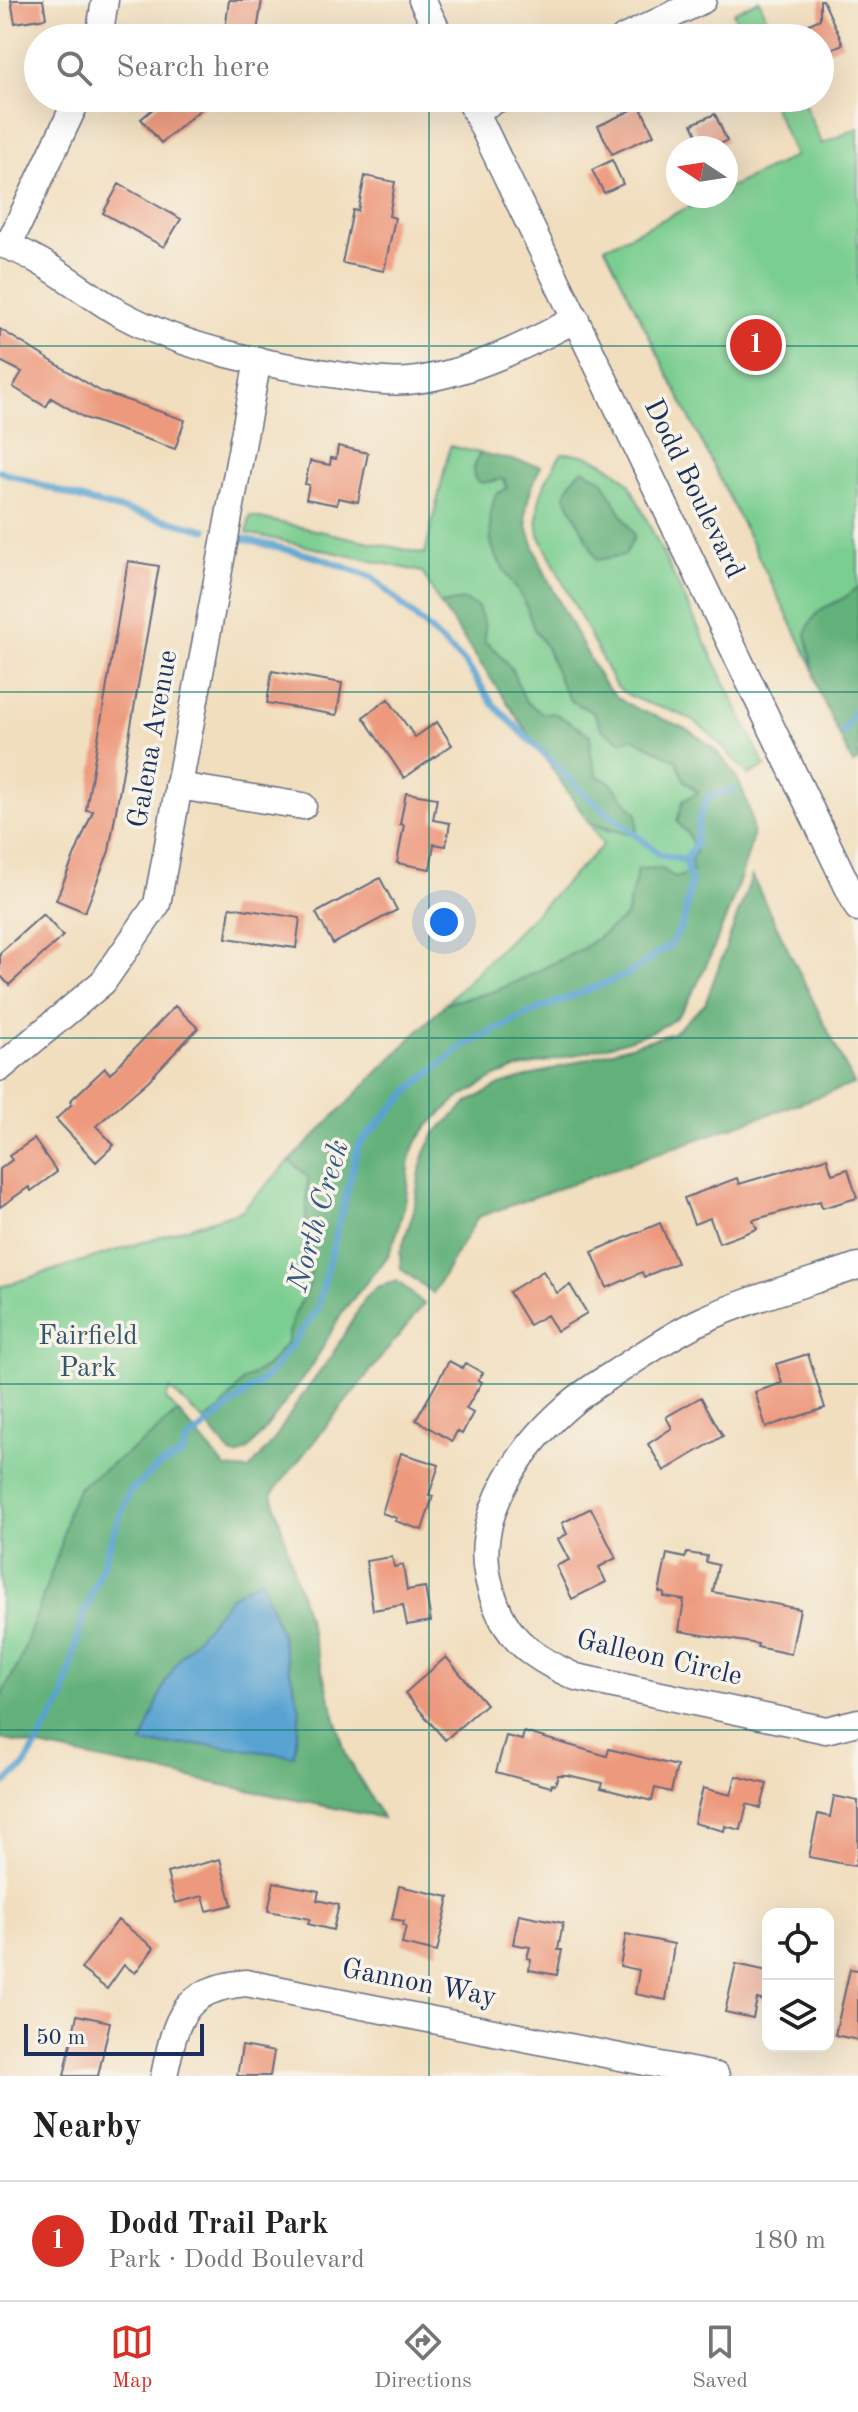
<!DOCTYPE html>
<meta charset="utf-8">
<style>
:root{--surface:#fff;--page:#f2f2f2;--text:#222;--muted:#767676;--line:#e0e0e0;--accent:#d93025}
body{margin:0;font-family:"Old Standard TT",serif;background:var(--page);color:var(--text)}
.controls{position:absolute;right:24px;bottom:24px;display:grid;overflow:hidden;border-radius:16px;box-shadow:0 8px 32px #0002}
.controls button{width:72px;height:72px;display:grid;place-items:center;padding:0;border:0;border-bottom:2px solid var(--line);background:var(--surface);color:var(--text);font:40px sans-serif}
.compass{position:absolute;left:666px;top:136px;width:72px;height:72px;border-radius:50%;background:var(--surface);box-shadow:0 8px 32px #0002;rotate:282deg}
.scale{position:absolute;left:24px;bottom:20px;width:180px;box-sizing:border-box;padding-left:8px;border:4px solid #1b2f5e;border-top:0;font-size:22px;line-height:28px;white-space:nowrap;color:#1b2f5e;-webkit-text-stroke:6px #f7f3e8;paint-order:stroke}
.you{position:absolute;left:444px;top:922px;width:28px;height:28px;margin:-20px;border:6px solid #fff;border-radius:50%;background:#1a73e8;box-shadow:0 0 0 12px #1a73e833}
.badge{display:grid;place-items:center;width:52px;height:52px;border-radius:50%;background:var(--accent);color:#fff;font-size:26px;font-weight:700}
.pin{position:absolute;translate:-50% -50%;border:4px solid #fff;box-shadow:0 2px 8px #0006}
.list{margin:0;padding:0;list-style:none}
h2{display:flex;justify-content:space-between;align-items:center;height:104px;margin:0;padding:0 32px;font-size:34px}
h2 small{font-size:26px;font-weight:400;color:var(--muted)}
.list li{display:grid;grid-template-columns:52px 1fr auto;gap:24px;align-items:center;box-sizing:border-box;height:120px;padding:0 32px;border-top:2px solid var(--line)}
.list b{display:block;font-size:30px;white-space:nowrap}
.list p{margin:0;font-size:26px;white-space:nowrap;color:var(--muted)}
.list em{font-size:26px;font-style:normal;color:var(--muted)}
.icon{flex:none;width:44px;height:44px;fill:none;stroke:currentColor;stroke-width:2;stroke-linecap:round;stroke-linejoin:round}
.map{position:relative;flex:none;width:858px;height:2076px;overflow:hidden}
.search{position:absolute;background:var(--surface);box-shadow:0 8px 32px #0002;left:24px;right:24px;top:24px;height:88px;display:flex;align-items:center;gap:20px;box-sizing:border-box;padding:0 28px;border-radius:44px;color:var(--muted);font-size:30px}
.sheet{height:224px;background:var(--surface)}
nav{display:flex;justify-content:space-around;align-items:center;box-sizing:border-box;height:112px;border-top:2px solid var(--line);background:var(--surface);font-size:22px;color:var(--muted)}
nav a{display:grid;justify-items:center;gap:4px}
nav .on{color:var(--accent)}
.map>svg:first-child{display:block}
.green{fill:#7ace90;stroke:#4a7e77;stroke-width:2}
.forest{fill:#63b17a;stroke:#3f706c;stroke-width:2;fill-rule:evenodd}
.water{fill:#59a3d1;stroke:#3a6998;stroke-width:2}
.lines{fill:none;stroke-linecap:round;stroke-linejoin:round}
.stream{stroke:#59a3d1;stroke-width:7}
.building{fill:#ed997d}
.minor-casing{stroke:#666c80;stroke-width:29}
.minor{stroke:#fff;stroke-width:26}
.grid{fill:none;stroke:#0f766e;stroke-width:2;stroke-opacity:0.55}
.labels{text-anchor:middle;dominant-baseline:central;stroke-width:7;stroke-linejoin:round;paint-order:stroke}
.street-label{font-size:28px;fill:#1b2f5e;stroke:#f7f3e8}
.park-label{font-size:28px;fill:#33576a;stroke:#f7f3e8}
.water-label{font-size:30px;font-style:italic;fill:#315886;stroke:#f7f3e8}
</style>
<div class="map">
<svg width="858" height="2076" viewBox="0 0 858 2076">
<rect width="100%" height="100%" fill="#f7f3e8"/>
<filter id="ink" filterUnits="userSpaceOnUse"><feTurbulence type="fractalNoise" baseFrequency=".0125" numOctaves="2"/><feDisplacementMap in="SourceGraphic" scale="16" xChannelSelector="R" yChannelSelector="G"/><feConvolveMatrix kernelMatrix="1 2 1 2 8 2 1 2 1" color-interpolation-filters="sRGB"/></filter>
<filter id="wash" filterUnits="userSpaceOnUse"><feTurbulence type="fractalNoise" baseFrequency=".006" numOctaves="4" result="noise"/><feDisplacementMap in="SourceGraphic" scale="32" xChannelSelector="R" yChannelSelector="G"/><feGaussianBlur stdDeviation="1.8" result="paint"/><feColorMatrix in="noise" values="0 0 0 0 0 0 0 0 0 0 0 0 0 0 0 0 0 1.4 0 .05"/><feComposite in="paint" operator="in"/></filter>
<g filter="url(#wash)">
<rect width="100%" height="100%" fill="#f1debe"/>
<!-- green -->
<path class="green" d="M 759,0 L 775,38 L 744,38 L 733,13 Z
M 770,98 L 802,98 L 822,144 L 858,128 L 858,758 L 605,247 L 712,196 L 726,196 L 726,189 L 795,156 Z
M 450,446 L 480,453 L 473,470 L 475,479 L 482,483 L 504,478 L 507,489 L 513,580 L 525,603 L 534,629 L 546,647 L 570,700 L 594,713 L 602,729 L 621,741 L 634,737 L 677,761 L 684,780 L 699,793 L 688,834 L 697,852 L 693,873 L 676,878 L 660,868 L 630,898 L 626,917 L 582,949 L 524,978 L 493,992 L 446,1003 L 603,845 L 589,823 L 610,831 L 611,783 L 597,776 L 591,755 L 590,735 L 556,714 L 542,713 L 526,702 L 511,668 L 497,651 L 485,642 L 485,626 L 464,600 L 440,604 L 422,572 L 247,533 L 250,516 L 425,554 Z
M 562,453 C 588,452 613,464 630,485 L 765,766 L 749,775 C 730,757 716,736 695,722 C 669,705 638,707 615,685 L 539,535 C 533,503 545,479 562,453 Z
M 290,1161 L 309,1177 L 306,1225 L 313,1249 L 309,1287 L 293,1317 L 287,1342 L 267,1366 L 243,1381 L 221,1409 L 204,1421 L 170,1389 L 166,1399 L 178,1412 L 150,1437 L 0,1739 L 0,1287 L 241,1211 Z"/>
<!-- forest -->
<path class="forest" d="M 480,453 L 541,466 C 534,480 527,496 526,513 C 524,545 582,643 599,676 C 617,708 649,712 680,726 C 701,736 721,753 734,773 C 744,789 754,819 752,837 C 747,869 696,1004 673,1020 C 641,1043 556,1058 516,1069 L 495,1077 L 456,1100 L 428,1126 L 417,1141 L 410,1158 L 406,1198 L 397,1233 L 388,1256 L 342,1312 L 314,1363 L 265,1430 L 248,1450 L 237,1456 L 231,1454 L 204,1421 L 221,1409 L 243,1381 L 267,1366 L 287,1342 L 293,1317 L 309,1287 L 313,1249 L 306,1225 L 308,1177 L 290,1161 L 446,1003 L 493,992 L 524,978 L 582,949 L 626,917 L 638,869 L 660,868 L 676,878 L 693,872 L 691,860 L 696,852 L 688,834 L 677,822 L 683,801 L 698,792 L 684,780 L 677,761 L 634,738 L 621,741 L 602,729 L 594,713 L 570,700 L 561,684 L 546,647 L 534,629 L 525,603 L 495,555 L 491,542 L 490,518 L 495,495 L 507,488 L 504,479 L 482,483 L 475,479 L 473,470 Z
M 583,469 L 602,480 L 635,536 L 625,555 L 597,560 L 565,495 L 572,480 Z
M 858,587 L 858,761 L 853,764 L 818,690 L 806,634 L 810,623 L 820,610 L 844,598 Z
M 464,600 L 478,607 L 485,626 L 485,642 L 497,651 L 511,669 L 526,702 L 542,713 L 556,714 L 590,735 L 591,755 L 597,776 L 611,783 L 637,814 L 637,830 L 626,834 L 589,823 L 440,604 Z
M 752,876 L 854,1084 L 478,1217 L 433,1293 L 401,1269 L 400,1253 L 414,1210 L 421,1165 L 426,1150 L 436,1132 L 470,1101 L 500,1085 L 673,1033 L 705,1004 Z
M 397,1281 L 424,1304 L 272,1494 L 346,1755 L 383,1818 L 0,1739 L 0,1698 L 19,1663 L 33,1624 L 61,1545 L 68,1510 L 79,1487 L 150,1437 L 178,1412 L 226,1468 L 249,1470 L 272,1443 L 299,1400 L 332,1355 L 366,1297 L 377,1287 ZM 260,1580 L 279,1629 L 300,1710 L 210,1745 L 143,1744 L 164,1685 L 178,1660 Z"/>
<!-- water -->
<path class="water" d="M 260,1579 L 279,1629 L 300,1710 L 294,1756 L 210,1745 L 142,1744 L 164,1685 L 178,1660 L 232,1596 Z"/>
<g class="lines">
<!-- stream -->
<path class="stream" d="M 0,471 L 91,502 L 206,530
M 244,539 L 320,558 L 372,577 L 466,664 L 493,704 L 590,799 L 661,855 L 686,860
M 843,733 L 858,705
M 0,1787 L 23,1768 L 63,1700 L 82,1620 L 129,1492 L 160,1465 L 182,1455 L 186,1442 L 270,1374 L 317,1310 L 359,1144 L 413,1087 L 463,1046 L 532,1012 L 629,974 L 671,944 L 683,923 L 691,883 L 686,860 L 695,845 L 700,815 L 708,796 L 734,790"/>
</g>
<g id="blocks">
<!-- building -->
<path class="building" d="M 11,0 L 43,0 L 46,18 L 15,23 Z
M 229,0 L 262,0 L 256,38 L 224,38 Z
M 820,0 L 823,0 L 843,44 L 820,54 L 820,38 L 779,38 L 820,19 Z
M 166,98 L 214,98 L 161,143 L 141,119 Z
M 640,106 L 654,135 L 612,154 L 598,126 Z
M 715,114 L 727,141 L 710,148 L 703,148 L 692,124 Z
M 612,160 L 623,184 L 604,193 L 592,170 Z
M 365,176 L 395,182 L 389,216 L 395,218 L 384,271 L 342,263 L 353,210 L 358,211 Z
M 119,184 L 181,219 L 164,247 L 103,213 Z
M 0,329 L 100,391 L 185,420 L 175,449 L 85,418 L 51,398 L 46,407 L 13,387 L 22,372 L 0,361 Z
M 338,446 L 368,453 L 358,502 L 338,498 L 337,505 L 306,499 L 309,485 L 305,484 L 310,461 L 330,465 L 331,458 L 336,459 Z
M 128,561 L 159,566 L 109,851 L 85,912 L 56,900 L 93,811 L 86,810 Z
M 272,671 L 342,683 L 337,715 L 267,703 Z
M 388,699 L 415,737 L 437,722 L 452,745 L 404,778 L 363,717 Z
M 406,793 L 437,798 L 433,820 L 450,823 L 446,846 L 434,844 L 430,869 L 397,863 L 404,825 L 400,824 Z
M 380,878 L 397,910 L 333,944 L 316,913 Z
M 230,907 L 300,918 L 296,948 L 226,938 Z
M 43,914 L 63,936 L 9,985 L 0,975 L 0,953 Z
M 175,1006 L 198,1028 L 148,1081 L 96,1126 L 114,1145 L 96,1162 L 56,1119 L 72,1104 L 70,1101 L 105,1068 L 110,1074 Z
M 34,1139 L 57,1172 L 31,1191 L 29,1187 L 0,1207 L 0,1169 L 12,1160 L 9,1156 Z
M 827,1158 L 832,1174 L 848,1169 L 857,1198 L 822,1208 L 820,1201 L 753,1220 L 757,1229 L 719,1243 L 710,1218 L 694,1224 L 684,1198 L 737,1178 L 739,1184 Z
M 660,1223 L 677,1263 L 644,1277 L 642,1272 L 607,1288 L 592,1252 Z
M 543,1271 L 557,1293 L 570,1285 L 587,1313 L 557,1331 L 547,1315 L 529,1325 L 509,1292 Z
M 808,1354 L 825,1408 L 766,1427 L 755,1392 L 782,1383 L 776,1364 Z
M 449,1361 L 462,1368 L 465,1363 L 483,1373 L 478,1380 L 482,1382 L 466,1409 L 473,1413 L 462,1434 L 457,1431 L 452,1441 L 416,1420 Z
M 701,1397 L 723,1436 L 664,1471 L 648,1444 L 672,1428 L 666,1417 Z
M 401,1453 L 439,1465 L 429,1495 L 433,1496 L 422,1530 L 395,1521 L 397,1518 L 382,1513 Z
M 591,1508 L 616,1558 L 599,1567 L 606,1582 L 572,1599 L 556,1566 L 569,1560 L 558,1539 L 567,1534 L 562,1523 Z
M 687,1553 L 707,1556 L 706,1562 L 718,1565 L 713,1592 L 800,1609 L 791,1654 L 757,1647 L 758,1644 L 679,1631 L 684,1600 L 664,1597 L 664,1593 L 659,1592 L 667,1554 L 685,1558 Z
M 392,1557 L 394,1567 L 403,1565 L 407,1590 L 425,1587 L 431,1621 L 407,1625 L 403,1605 L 373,1610 L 366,1561 Z
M 446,1657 L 486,1704 L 445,1740 L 405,1693 Z
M 524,1732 L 607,1756 L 609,1749 L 677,1766 L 671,1792 L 655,1788 L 652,1801 L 601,1788 L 603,1783 L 567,1775 L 558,1775 L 555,1785 L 552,1784 L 551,1787 L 496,1772 L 506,1736 L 522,1740 Z
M 736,1776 L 767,1784 L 761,1808 L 747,1804 L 741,1830 L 725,1826 L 724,1831 L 694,1823 L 703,1788 L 731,1795 Z
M 834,1796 L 858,1801 L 858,1852 L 855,1866 L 809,1857 L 818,1814 L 830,1817 Z
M 220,1859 L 232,1905 L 207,1911 L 203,1896 L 175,1903 L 167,1873 Z
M 274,1882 L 319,1891 L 317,1900 L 339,1905 L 333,1930 L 308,1924 L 310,1919 L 268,1911 Z
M 399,1886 L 449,1897 L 437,1952 L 402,1944 L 406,1926 L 403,1925 L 404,1921 L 392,1919 Z
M 519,1914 L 563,1923 L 558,1950 L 562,1950 L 557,1975 L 529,1970 L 531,1959 L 527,1958 L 530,1947 L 513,1944 Z
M 118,1920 L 154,1948 L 135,1973 L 124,1965 L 107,1989 L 81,1969 Z
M 626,1934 L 674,1944 L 666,2000 L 635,1994 L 639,1970 L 620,1966 Z
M 736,1964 L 768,1971 L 768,2002 L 757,1999 L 753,2018 L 725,2012 Z
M 850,1969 L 858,1970 L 858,2040 L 835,2035 Z
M 77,2015 L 110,2022 L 98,2076 L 64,2076 Z
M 242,2046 L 274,2052 L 270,2076 L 237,2076 Z"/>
</g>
</g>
<g filter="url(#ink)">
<use href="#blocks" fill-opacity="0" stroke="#666c80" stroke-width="2"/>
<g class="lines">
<defs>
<path id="minor" d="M 422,0 L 441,38
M 99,38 L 105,0
M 624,38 L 703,0
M 469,98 L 858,908
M 475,110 L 500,98
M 0,244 C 38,253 86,295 121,314 C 187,350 266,364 338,375 C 364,379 391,384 417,380 C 473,372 527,345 576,319
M 8,246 L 78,98
M 178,786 L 303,806
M 0,1068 L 103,982 L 157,904 L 258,360
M 858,1266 C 808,1283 751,1298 703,1320 C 677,1332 653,1348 630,1363 C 611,1376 591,1387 574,1401 C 525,1441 473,1511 488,1578 C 500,1634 526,1655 576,1677 L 826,1730 L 858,1722
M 164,2076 C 176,2020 181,1989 246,1983 L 716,2076"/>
</defs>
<!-- minor casing -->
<use href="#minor" class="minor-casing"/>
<!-- minor -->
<use href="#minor" class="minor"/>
</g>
</g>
<!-- grid -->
<path class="grid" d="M 429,0 L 429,38M 429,98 L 429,2076M 0,346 L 858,346M 0,692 L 858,692M 0,1038 L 858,1038M 0,1384 L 858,1384M 0,1730 L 858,1730"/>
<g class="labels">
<!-- street labels -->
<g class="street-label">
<text transform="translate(693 489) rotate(64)">Dodd Boulevard</text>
<text transform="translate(154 739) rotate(-80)">Galena Avenue</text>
<text transform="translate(659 1659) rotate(13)">Galleon Circle</text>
<text transform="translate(419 1984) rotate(11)">Gannon Way</text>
</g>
<!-- park labels -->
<g class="park-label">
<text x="88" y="1337">Fairfield<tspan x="88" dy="32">Park</tspan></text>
</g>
<!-- water labels -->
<g class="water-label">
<text transform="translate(319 1216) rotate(-74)">North Creek</text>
</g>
</g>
</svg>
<div class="controls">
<button><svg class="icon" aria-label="locate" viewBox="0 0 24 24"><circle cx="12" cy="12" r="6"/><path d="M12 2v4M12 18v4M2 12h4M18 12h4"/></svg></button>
<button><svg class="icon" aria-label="layers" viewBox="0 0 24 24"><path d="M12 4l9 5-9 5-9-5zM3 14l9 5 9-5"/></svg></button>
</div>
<svg class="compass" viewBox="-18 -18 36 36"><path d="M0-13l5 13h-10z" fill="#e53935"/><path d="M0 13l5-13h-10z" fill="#767676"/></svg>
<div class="scale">50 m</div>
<div class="you"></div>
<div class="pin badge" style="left:756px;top:345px">1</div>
<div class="search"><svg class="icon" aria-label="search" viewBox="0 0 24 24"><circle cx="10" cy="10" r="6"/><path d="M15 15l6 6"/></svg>Search here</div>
</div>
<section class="sheet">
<h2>Nearby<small></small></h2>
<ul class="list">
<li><span class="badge">1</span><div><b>Dodd Trail Park</b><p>Park · Dodd Boulevard</p></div><em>180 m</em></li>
</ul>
</section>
<nav>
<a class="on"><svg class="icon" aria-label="map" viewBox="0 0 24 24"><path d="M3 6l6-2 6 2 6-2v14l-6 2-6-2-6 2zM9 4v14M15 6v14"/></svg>Map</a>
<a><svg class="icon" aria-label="directions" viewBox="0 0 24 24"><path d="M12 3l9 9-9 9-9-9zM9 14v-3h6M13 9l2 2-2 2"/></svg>Directions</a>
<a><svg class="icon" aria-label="saved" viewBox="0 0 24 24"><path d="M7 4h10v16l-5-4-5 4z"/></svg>Saved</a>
</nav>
